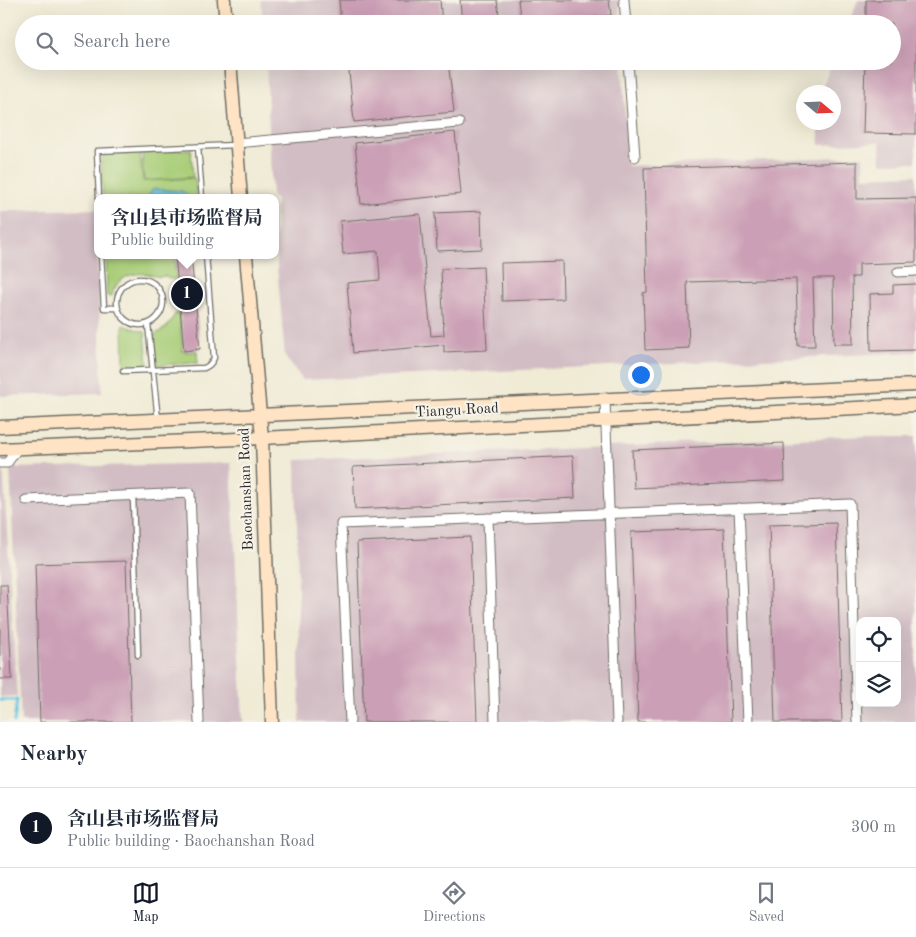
<!DOCTYPE html>
<meta charset="utf-8">
<style>
:root{--surface:#fff;--page:#f2f2f3;--text:#1f2937;--muted:#747a83;--line:#e0e1e3;--accent:#111827}
body{margin:0;font-family:"Old Standard TT","Noto Serif SC",serif;background:var(--page);color:var(--text)}
.controls{position:absolute;right:15px;bottom:15px;display:grid;overflow:hidden;border-radius:10px;box-shadow:0 5px 20px #0002}
.controls button{width:45px;height:45px;display:grid;place-items:center;padding:0;border:0;border-bottom:1px solid var(--line);background:var(--surface);color:var(--text);font:25px sans-serif}
.compass{position:absolute;left:796px;top:85px;width:45px;height:45px;border-radius:50%;background:var(--surface);box-shadow:0 5px 20px #0002;rotate:109deg}
.you{position:absolute;left:640px;top:374px;width:18px;height:18px;margin:-12px;border:4px solid #fff;border-radius:50%;background:#1a73e8;box-shadow:0 0 0 8px #1a73e833}
.badge{display:grid;place-items:center;width:32px;height:32px;border-radius:50%;background:var(--accent);color:#fff;font-size:16px;font-weight:700}
.pin{position:absolute;translate:-50% -50%;border:2px solid #fff;box-shadow:0 1px 5px #0006}
.popup{position:absolute;left:94px;top:194px;width:185px;height:65px;box-sizing:border-box;display:grid;place-content:center;border-radius:10px;background:var(--surface);filter:drop-shadow(0 1px 4px #0005);font-size:16px;white-space:nowrap;color:var(--muted)}
.popup b{font-size:19px;color:var(--text)}
.popup::after{content:'';position:absolute;left:50%;top:100%;margin-left:-10px;border:10px solid transparent;border-top-color:var(--surface)}
.list{margin:0;padding:0;list-style:none}
h2{display:flex;justify-content:space-between;align-items:center;height:65px;margin:0;padding:0 20px;font-size:21px}
h2 small{font-size:16px;font-weight:400;color:var(--muted)}
.list li{display:grid;grid-template-columns:32px 1fr auto;gap:15px;align-items:center;box-sizing:border-box;height:80px;padding:0 20px;border-top:1px solid var(--line)}
.list b{display:block;font-size:19px;white-space:nowrap}
.list p{margin:0;font-size:16px;white-space:nowrap;color:var(--muted)}
.list em{font-size:16px;font-style:normal;color:var(--muted)}
.icon{flex:none;width:28px;height:28px;fill:none;stroke:currentColor;stroke-width:2;stroke-linecap:round;stroke-linejoin:round}
.map{position:relative;flex:none;width:916px;height:722px;overflow:hidden}
.search{position:absolute;background:var(--surface);box-shadow:0 5px 20px #0002;left:15px;right:15px;top:15px;height:55px;display:flex;align-items:center;gap:12px;box-sizing:border-box;padding:0 18px;border-radius:28px;color:var(--muted);font-size:19px}
.sheet{height:145px;background:var(--surface)}
nav{display:flex;justify-content:space-around;align-items:center;box-sizing:border-box;height:70px;border-top:1px solid var(--line);background:var(--surface);font-size:14px;color:var(--muted)}
nav a{display:grid;justify-items:center;gap:2px}
nav .on{color:var(--accent)}
.map>svg:first-child{display:block}
.industrial{fill:#d2bdc5;fill-rule:evenodd}
.green{fill:#a9ce78;stroke:#6a7c52}
.water{fill:#63c4e1;stroke:#477886}
.lines{fill:none;stroke-linecap:round;stroke-linejoin:round}
.stream{stroke:#63c4e1;stroke-width:3}
.building{fill:#cb9fb5}
.service-casing{stroke:#706e66;stroke-width:7}
.minor-casing{stroke:#706e66;stroke-width:11}
.secondary-casing{stroke:#706e66;stroke-width:15}
.service{stroke:#fff;stroke-width:4.5}
.minor{stroke:#fff;stroke-width:9}
.secondary{stroke:#fee4c5;stroke-width:12}
.labels{text-anchor:middle;dominant-baseline:central;stroke-width:4.5;stroke-linejoin:round;paint-order:stroke}
.street-label{font-size:15px;fill:#2b2b2b;stroke:#f7f3e8}
</style>
<div class="map">
<svg width="916" height="722" viewBox="0 0 916 722">
<rect width="100%" height="100%" fill="#f7f3e8"/>
<filter id="ink" filterUnits="userSpaceOnUse"><feTurbulence type="fractalNoise" baseFrequency=".02" numOctaves="2"/><feDisplacementMap in="SourceGraphic" scale="10" xChannelSelector="R" yChannelSelector="G"/><feConvolveMatrix kernelMatrix="1 2 1 2 8 2 1 2 1" color-interpolation-filters="sRGB"/></filter>
<filter id="wash" filterUnits="userSpaceOnUse"><feTurbulence type="fractalNoise" baseFrequency=".0096" numOctaves="4" result="noise"/><feDisplacementMap in="SourceGraphic" scale="20" xChannelSelector="R" yChannelSelector="G"/><feGaussianBlur stdDeviation="1.12" result="paint"/><feColorMatrix in="noise" values="0 0 0 0 0 0 0 0 0 0 0 0 0 0 0 0 0 1.4 0 .05"/><feComposite in="paint" operator="in"/></filter>
<g filter="url(#wash)">
<rect width="100%" height="100%" fill="#f0ebd5"/>
<!-- industrial -->
<path class="industrial" d="M 261,0 L 619,0 L 620,24 L 263,24 Z
M 858,0 L 916,0 L 916,162 L 881,163 L 880,142 L 820,145 L 818,123 L 834,122 L 834,92 L 820,92 L 833,61 L 892,61 L 892,24 L 848,24 Z
M 266,61 L 622,61 L 628,166 L 863,156 L 863,177 L 916,175 L 916,352 L 303,380 L 285,357 L 276,255 L 276,198 L 272,198 Z
M 96,209 L 102,393 L 0,396 L 0,211 Z
M 868,436 L 916,436 L 916,722 L 300,722 L 296,460 ZM 860,621 L 897,621 L 897,703 L 860,703 Z
M 231,463 L 243,722 L 21,722 L 10,468 Z
M 3,467 L 17,696 L 0,697 L 0,468 Z"/>
<!-- green -->
<path class="green" d="M 191,149 L 193,177 L 144,181 L 142,152 Z
M 105,153 L 140,153 L 143,181 L 195,178 L 197,198 L 103,198 L 101,161 Z
M 106,255 L 174,255 L 176,279 L 171,279 L 165,276 C 156,278 155,275 146,274 C 130,272 115,280 112,296 L 107,296 Z
M 179,313 L 183,352 L 197,351 L 198,363 L 156,365 L 154,335 L 167,327 L 175,314 Z
M 123,325 L 145,332 L 148,365 L 145,367 L 124,367 Z"/>
<!-- water -->
<path class="water" d="M 153,189 L 182,191 L 191,198 L 147,198 Z"/>
<g class="lines">
<!-- stream -->
<path class="stream" d="M 0,700 L 17,700 L 14,722"/>
</g>
<g id="blocks">
<!-- building -->
<path class="building" d="M 339,0 L 440,0 L 442,24 L 341,24 Z
M 460,0 L 497,0 L 500,24 L 462,24 Z
M 518,0 L 609,0 L 611,15 L 537,24 L 521,24 Z
M 866,0 L 916,0 L 916,134 L 863,133 L 865,61 L 892,61 L 892,24 L 866,24 Z
M 348,61 L 448,61 L 454,112 L 354,122 Z
M 455,132 L 461,194 L 361,204 L 355,143 Z
M 857,162 L 857,199 L 916,198 L 916,262 L 859,264 L 859,277 L 852,277 L 853,344 L 834,344 L 833,278 L 813,278 L 815,346 L 798,346 L 796,279 L 687,282 L 689,348 L 645,350 L 643,293 L 647,292 L 644,168 Z
M 481,211 L 482,249 L 437,251 L 435,213 Z
M 420,214 L 431,336 L 444,335 L 441,269 L 483,267 L 487,350 L 444,352 L 444,345 L 353,353 L 347,283 L 380,280 L 378,251 L 343,254 L 340,221 Z
M 175,255 L 191,255 L 200,349 L 184,351 Z
M 562,261 L 563,299 L 502,301 L 501,263 Z
M 916,284 L 916,350 L 871,351 L 870,294 L 893,293 L 893,285 Z
M 784,443 L 785,481 L 634,488 L 632,450 Z
M 573,456 L 575,498 L 355,509 L 353,467 Z
M 836,523 L 842,722 L 775,722 L 769,525 Z
M 724,529 L 731,722 L 638,722 L 631,532 Z
M 470,537 L 477,722 L 364,722 L 357,542 Z
M 126,561 L 131,722 L 40,722 L 35,564 Z
M 0,585 L 7,585 L 12,679 L 0,679 Z"/>
</g>
</g>
<g filter="url(#ink)">
<use href="#blocks" fill-opacity="0" stroke="#706e66" stroke-width="1"/>
<g class="lines">
<defs>
<path id="service" d="M 198,147 L 202,198
M 99,198 L 97,151 L 235,145
M 101,255 L 104,308 L 117,308
M117 302a23 23 0 1 1 46 0a23 23 0 1 1-46 0Z
M 148,324 L 158,420
M 123,371 L 204,368 C 209,366 212,363 214,358 L 206,255
M 133,496 L 138,655"/>
<path id="minor" d="M 624,0 L 626,24
M 628,61 L 635,157
M 236,143 L 459,123
M 898,272 L 916,271
M 605,400 L 617,722
M 0,463 L 7,463 L 18,448
M 26,500 L 190,493 L 199,722
M 739,508 L 748,722
M 488,518 L 495,722
M 350,722 L 341,524 L 850,504 L 857,722"/>
<path id="secondary" d="M 224,0 L 226,24
M 230,61 L 241,198
M 246,255 L 262,438 L 272,722
M 0,427 L 916,385
M 0,449 L 262,438 L 916,405"/>
</defs>
<!-- service casing -->
<use href="#service" class="service-casing"/>
<!-- minor casing -->
<use href="#minor" class="minor-casing"/>
<!-- secondary casing -->
<use href="#secondary" class="secondary-casing"/>
<!-- service -->
<use href="#service" class="service"/>
<!-- minor -->
<use href="#minor" class="minor"/>
<!-- secondary -->
<use href="#secondary" class="secondary"/>
</g>
</g>
<g class="labels">
<!-- street labels -->
<g class="street-label">
<text transform="translate(457 411) rotate(-3)">Tiangu Road</text>
<text transform="translate(247 489) rotate(-92)">Baochanshan Road</text>
</g>
</g>
</svg>
<div class="controls">
<button><svg class="icon" aria-label="locate" viewBox="0 0 24 24"><circle cx="12" cy="12" r="6"/><path d="M12 2v4M12 18v4M2 12h4M18 12h4"/></svg></button>
<button><svg class="icon" aria-label="layers" viewBox="0 0 24 24"><path d="M12 4l9 5-9 5-9-5zM3 14l9 5 9-5"/></svg></button>
</div>
<svg class="compass" viewBox="-18 -18 36 36"><path d="M0-13l5 13h-10z" fill="#e53935"/><path d="M0 13l5-13h-10z" fill="#747a83"/></svg>
<div class="you"></div>
<div class="pin badge" style="left:187px;top:294px">1</div>
<div class="popup"><b>含山县市场监督局</b>Public building</div>
<div class="search"><svg class="icon" aria-label="search" viewBox="0 0 24 24"><circle cx="10" cy="10" r="6"/><path d="M15 15l6 6"/></svg>Search here</div>
</div>
<section class="sheet">
<h2>Nearby<small></small></h2>
<ul class="list">
<li><span class="badge">1</span><div><b>含山县市场监督局</b><p>Public building · Baochanshan Road</p></div><em>300 m</em></li>
</ul>
</section>
<nav>
<a class="on"><svg class="icon" aria-label="map" viewBox="0 0 24 24"><path d="M3 6l6-2 6 2 6-2v14l-6 2-6-2-6 2zM9 4v14M15 6v14"/></svg>Map</a>
<a><svg class="icon" aria-label="directions" viewBox="0 0 24 24"><path d="M12 3l9 9-9 9-9-9zM9 14v-3h6M13 9l2 2-2 2"/></svg>Directions</a>
<a><svg class="icon" aria-label="saved" viewBox="0 0 24 24"><path d="M7 4h10v16l-5-4-5 4z"/></svg>Saved</a>
</nav>
